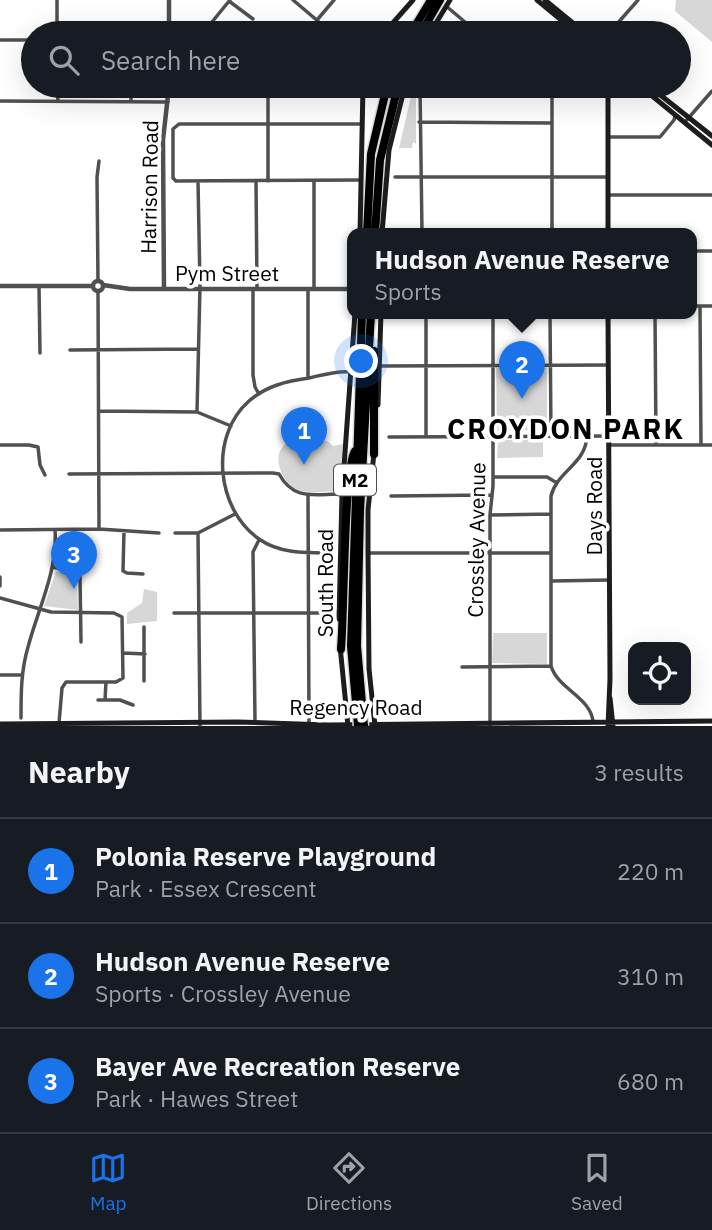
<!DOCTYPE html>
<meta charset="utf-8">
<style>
:root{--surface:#171b24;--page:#242831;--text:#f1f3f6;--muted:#9ea1a6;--line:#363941;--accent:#1a73e8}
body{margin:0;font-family:"IBM Plex Sans",sans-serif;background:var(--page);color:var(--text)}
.controls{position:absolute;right:21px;bottom:21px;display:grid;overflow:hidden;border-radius:14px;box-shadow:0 7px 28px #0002}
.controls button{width:63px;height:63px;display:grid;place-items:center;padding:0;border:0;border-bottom:2px solid var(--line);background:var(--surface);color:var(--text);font:35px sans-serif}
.you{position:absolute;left:362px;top:362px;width:24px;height:24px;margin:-18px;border:5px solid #fff;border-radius:50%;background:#1a73e8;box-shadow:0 0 0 10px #1a73e833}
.badge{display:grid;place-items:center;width:46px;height:46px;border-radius:50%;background:var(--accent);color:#fff;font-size:23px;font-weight:700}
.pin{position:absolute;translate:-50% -58px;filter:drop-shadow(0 2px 4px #0008)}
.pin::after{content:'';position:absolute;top:37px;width:24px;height:21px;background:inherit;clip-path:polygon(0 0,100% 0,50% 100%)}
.popup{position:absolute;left:347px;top:228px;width:350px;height:91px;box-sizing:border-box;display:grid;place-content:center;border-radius:14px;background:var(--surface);filter:drop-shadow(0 2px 5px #0005);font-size:23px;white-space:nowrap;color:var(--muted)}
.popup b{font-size:26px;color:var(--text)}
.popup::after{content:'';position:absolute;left:50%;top:100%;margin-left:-14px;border:14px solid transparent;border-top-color:var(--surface)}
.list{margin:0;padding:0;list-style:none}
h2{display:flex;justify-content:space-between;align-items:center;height:91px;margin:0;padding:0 28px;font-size:30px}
h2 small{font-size:23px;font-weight:400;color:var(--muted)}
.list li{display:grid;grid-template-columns:46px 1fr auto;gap:21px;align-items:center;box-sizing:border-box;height:105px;padding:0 28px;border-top:2px solid var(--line)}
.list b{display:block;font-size:26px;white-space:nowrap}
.list p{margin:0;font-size:23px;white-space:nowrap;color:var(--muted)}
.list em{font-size:23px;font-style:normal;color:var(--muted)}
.icon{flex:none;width:38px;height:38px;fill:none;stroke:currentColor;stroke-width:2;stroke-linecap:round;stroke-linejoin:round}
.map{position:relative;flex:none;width:712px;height:726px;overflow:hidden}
.search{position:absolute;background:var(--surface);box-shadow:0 7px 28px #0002;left:21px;right:21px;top:21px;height:77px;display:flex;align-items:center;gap:18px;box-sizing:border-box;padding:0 24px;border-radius:38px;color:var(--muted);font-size:26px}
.sheet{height:406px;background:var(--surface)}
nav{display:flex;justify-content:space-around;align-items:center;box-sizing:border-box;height:98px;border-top:2px solid var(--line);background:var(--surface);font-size:19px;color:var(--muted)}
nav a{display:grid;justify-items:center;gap:4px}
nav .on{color:var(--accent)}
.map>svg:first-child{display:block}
.green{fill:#d7d7d7}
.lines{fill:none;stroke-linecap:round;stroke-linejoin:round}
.motorway-casing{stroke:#dbdbdb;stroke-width:11}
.minor{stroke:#505050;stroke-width:3.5}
.tertiary{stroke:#505050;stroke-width:4.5}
.secondary{stroke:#1d1d1d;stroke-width:5}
.motorway{stroke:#000;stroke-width:8}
.motorway-bridge-casing{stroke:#dbdbdb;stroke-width:11;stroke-linecap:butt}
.motorway-bridge{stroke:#000;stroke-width:8}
.labels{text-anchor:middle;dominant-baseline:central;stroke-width:7;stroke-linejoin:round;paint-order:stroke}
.shield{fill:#fff;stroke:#4c4c4c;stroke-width:2}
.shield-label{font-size:19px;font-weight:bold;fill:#000}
.street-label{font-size:21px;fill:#000;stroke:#fff}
.district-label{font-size:28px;font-weight:bold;letter-spacing:2px;fill:#000;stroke:#fff}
</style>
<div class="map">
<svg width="712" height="726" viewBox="0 0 712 726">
<rect width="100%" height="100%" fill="#fff"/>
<!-- green -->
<path class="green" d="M 676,0 L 712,0 L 712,42 L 675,11 Z
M 413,88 L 416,88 L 416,144 L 413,142 L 412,148 L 399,148 Z
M 496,368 L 547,368 L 547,430 L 497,431 Z
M 498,440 L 543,440 L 543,457 L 497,458 Z
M 291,441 L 327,441 L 333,446 L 343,444 L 339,491 C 327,491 310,494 298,490 C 282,485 267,450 291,441 Z
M 56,571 L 77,578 L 78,610 L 44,606 Z
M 144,589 L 157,592 L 157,621 L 127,624 L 127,613 L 142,603 Z
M 493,633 L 547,633 L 547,664 L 492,663 Z"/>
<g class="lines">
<defs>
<path id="motorway" d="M 411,33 L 431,0
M 421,33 L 440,0
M 367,233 L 371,154 L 387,86
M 375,233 L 380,160 L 398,86
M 374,351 L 374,454
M 351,646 L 362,313
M 357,646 L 360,511 L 371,313
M 341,649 C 344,619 344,464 355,451"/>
</defs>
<!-- motorway casing -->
<use href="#motorway" class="motorway-casing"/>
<!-- minor -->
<path class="minor" d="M 57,0 L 57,33
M 293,0 L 332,33
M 229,1 L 253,19
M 446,6 L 478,33
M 317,20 L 334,0
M 203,33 L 230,0
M 609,33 L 638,0
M 0,40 L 33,40
M 57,86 L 58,101
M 420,86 L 422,233
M 552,86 L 552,232
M 0,101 L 168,102
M 131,101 L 131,86
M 419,122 L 552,123
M 685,122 L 712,91
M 608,137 L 660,137 L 674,120 L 675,116
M 395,177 L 608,177
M 360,180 L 176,181 L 173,178 L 173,129 L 179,124 L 362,124
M 256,181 L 257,288
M 268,181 L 268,86
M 609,195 L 712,195
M 422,233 L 448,233
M 517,233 L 553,233
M 692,251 L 712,251
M 98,281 L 97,177 L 99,161
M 39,286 L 40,353
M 314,288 L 314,181
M 253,289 L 253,375 L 255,387 L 259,394
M 308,289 L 308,378
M 98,291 L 99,529
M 692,306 L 712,306
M 700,306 L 701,445
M 426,313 L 426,437
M 550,313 L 551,436
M 655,313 L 656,445
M 70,350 L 198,349
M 380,366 L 608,365
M 99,411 L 197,412 L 231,426
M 197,412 L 200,286 L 198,181
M 587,436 C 586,464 557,471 551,496 L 551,666 C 558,689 590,697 593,721
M 389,437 L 609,436
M 0,445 L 29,445 L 38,447 L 40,465 L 45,475
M 609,445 L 712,445
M 69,474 L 273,473 L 279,474 C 294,501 314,494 341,494
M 493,477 L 547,477 L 557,483
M 308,495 L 309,724
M 391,496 L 491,495
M 490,515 L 551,514
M 0,530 L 99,529 L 159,533
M 124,531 L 123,571 L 127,573 L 143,574
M 175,533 L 198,533 L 235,514
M 198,533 L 200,726
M 332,553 C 307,553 280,554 259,539 C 216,509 209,436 249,401 C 266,386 287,381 309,378 C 322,375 338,370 351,372
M 368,553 L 551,553
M 52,567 L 73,571 L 80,576 L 81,642
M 0,577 L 0,586
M 552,581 L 609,580
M 0,598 L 51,612 L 114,613 L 122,617 L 123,678 L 116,682 L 66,682 L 62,688 L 59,723
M 174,613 L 326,613
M 124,653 L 145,654
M 462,667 L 551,666
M 0,675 L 21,675
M 144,681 L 144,627
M 98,700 L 120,700 L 133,705
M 105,700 L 106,682
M 21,718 C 21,693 21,671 28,647 C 38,609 58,570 55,530
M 255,721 L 253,552 L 259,540
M 490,726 L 490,515 L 493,486 L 493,313"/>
<!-- tertiary -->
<path class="tertiary" d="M 169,0 L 169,33
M93 286a5 5 0 1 1 10 0a5 5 0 1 1-10 0Z
M 103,285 L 130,289 L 352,289
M 0,286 L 93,286
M 164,289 L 163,140 L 169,86"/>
<!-- secondary -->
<path class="secondary" d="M 537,0 L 577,33
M 545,0 L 585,33
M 384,33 L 413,0
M 430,33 L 450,0
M 608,86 L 608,233
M 640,86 L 712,145
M 649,86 L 712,136
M 360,233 L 363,86
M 382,233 L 389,150 L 405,86
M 378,405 L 381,313
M 374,453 L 368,510 L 368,553 L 369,669 L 375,726
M 339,619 L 342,494 L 355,313
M 340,646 L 348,726
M 610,698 L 613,726
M 0,724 L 238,722 L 328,725 L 712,721
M 608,726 L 610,679 L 608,313"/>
<!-- motorway -->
<use href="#motorway" class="motorway"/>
<defs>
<path id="motorway-bridge" d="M 351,646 L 358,726
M 357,646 L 364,726"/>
</defs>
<!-- motorway-bridge casing -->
<use href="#motorway-bridge" class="motorway-bridge-casing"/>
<!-- motorway-bridge -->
<use href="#motorway-bridge" class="motorway-bridge"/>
</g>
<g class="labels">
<!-- shield labels -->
<rect class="shield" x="334" y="464.5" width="42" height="31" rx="5"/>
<g class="shield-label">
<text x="355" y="480">M2</text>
</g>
<!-- street labels -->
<g class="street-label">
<text transform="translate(149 187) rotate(-89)">Harrison Road</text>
<text x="227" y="273">Pym Street</text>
<text transform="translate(594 506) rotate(-90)">Days Road</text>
<text transform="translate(476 540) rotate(-89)">Crossley Avenue</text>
<text transform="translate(325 583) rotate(-90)">South Road</text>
<text x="356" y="707">Regency Road</text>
</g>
<!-- district labels -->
<g class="district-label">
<text x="566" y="428">CROYDON PARK</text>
</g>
</g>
</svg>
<div class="controls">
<button><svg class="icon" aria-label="locate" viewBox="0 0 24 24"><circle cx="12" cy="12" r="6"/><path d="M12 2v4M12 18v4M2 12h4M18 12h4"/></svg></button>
</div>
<div class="you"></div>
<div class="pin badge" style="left:304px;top:465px">1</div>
<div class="pin badge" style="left:522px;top:399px">2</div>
<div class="popup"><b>Hudson Avenue Reserve</b>Sports</div>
<div class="pin badge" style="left:74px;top:589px">3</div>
<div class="search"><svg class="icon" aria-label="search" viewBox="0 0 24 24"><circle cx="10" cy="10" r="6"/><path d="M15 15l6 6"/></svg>Search here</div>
</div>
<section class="sheet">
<h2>Nearby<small>3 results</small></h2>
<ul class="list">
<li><span class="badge">1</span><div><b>Polonia Reserve Playground</b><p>Park · Essex Crescent</p></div><em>220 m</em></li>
<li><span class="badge">2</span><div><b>Hudson Avenue Reserve</b><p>Sports · Crossley Avenue</p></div><em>310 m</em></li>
<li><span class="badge">3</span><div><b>Bayer Ave Recreation Reserve</b><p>Park · Hawes Street</p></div><em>680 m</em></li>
</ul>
</section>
<nav>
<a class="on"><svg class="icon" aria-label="map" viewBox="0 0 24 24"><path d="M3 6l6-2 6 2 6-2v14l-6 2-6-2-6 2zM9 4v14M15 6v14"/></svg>Map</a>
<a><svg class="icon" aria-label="directions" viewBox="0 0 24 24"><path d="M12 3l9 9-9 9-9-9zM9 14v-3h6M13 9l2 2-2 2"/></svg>Directions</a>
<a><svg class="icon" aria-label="saved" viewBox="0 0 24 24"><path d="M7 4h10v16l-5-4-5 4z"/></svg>Saved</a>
</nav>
